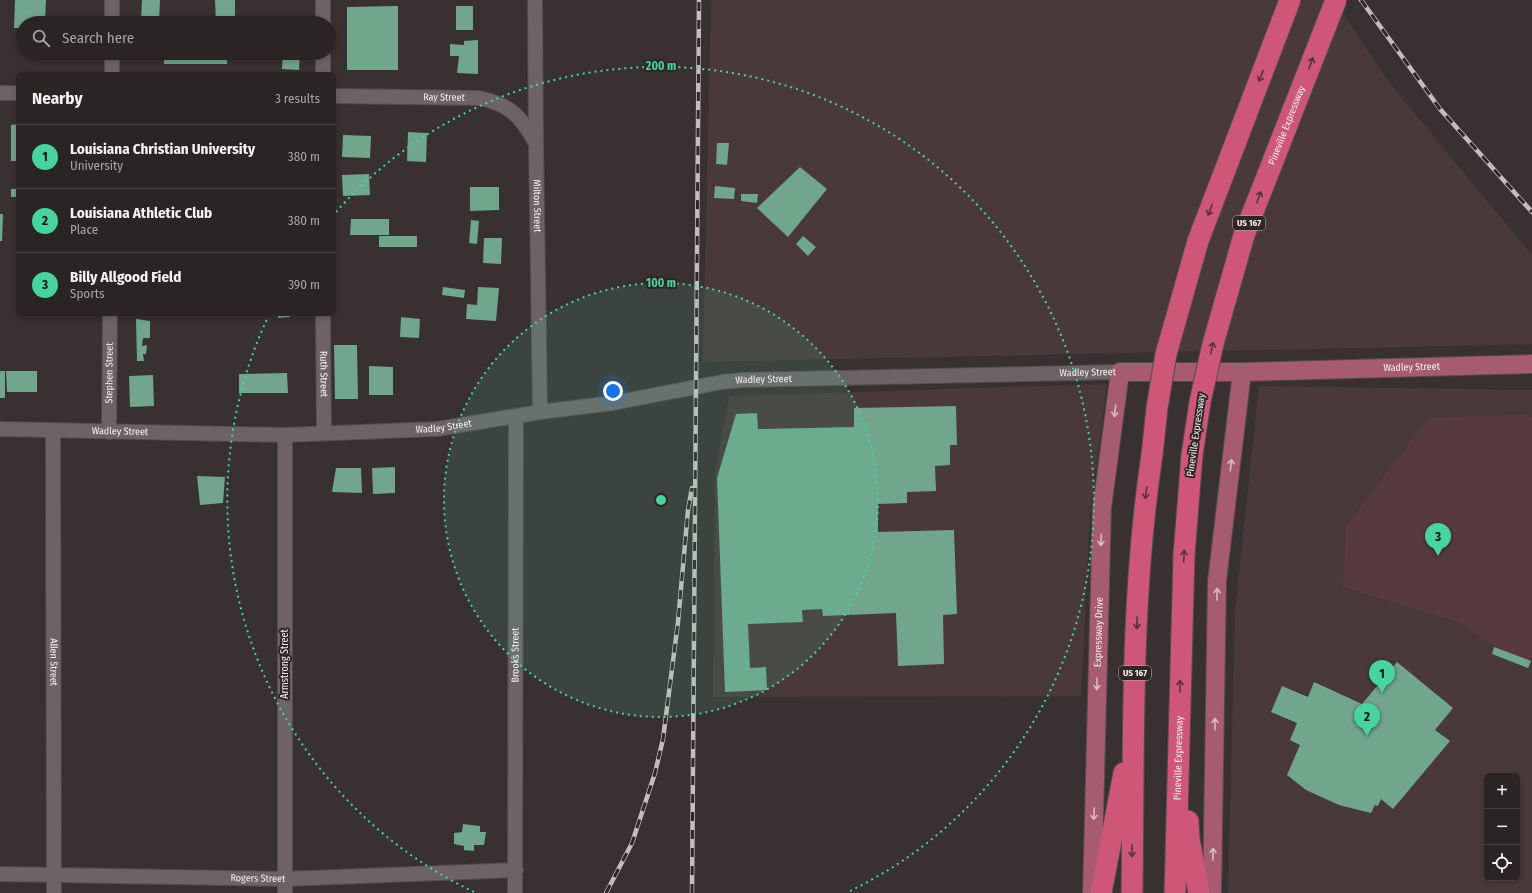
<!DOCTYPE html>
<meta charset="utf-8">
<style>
:root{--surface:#2b2425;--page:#373032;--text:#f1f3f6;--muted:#a6a4a7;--line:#474142;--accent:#47d49e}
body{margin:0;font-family:"Fira Sans Condensed",sans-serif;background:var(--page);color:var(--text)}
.controls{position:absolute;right:12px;bottom:12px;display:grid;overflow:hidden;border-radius:6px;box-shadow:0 2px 6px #0003}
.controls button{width:36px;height:36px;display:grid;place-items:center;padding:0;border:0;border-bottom:1px solid var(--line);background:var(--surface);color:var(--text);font:20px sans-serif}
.you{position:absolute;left:613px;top:391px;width:14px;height:14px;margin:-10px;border:3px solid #fff;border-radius:50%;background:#1a73e8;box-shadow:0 0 0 6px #1a73e833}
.badge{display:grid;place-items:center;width:26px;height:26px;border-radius:50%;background:var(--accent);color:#111;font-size:13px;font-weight:700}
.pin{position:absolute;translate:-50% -33px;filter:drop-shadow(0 1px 2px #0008)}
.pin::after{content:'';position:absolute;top:21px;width:14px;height:12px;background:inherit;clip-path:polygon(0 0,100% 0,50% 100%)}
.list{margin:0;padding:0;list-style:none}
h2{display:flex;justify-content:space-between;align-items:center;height:52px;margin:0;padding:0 16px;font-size:17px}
h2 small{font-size:13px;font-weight:400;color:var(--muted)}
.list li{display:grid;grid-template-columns:26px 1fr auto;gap:12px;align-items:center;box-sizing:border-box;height:64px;padding:0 16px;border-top:1px solid var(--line)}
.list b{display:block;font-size:15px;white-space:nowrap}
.list p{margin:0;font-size:13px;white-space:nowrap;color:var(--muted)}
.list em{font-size:13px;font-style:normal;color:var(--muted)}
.icon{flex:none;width:22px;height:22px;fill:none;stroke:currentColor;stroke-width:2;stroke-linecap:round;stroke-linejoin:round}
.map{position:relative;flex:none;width:1532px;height:893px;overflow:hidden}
.search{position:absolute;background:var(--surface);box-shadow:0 2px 6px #0003;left:16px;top:16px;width:320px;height:44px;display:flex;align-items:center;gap:10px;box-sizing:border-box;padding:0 14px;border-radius:22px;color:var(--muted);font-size:15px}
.panel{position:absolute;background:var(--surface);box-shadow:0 2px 6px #0003;left:16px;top:72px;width:320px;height:244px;border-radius:6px}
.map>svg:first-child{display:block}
.built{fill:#49393b;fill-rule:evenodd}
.green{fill:#573a40}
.building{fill:#71a58c}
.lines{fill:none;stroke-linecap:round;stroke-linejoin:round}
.minor-casing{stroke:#534c4d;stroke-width:16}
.major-casing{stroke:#534c4d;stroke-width:20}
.highway-casing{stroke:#534c4d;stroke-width:23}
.minor{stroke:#6d6365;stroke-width:14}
.major{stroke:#a75b6f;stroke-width:18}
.highway{stroke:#ce5676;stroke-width:21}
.rail-casing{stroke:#c4bdbe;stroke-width:4.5}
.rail{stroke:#2f2627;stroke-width:3;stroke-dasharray:9;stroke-linecap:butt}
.highway-bridge-casing{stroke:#534c4d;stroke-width:23;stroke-linecap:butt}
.highway-bridge{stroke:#ce5676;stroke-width:21}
.oneway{stroke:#57323b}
.oneway2{stroke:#dabbc3}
.ring{fill:none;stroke:#47d49e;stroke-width:2;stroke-dasharray:2 4}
.labels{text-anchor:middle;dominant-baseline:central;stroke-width:4;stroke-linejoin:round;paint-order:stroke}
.shield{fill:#2f2627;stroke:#bab3b4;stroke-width:1}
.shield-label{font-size:9px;font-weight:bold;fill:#f5eff0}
.street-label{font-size:10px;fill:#f5eff0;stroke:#2f2627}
.centre{fill:#47d49e;stroke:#2f2627;stroke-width:2}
.ring-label{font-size:12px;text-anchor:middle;font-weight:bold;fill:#47d49e;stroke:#2f2627;stroke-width:4;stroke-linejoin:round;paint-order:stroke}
</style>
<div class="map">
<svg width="1532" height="893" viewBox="0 0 1532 893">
<rect width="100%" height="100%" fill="#393031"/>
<!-- built -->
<path class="built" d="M 711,0 L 1334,0 L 1388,81 L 1532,255 L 1532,344 L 703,362 Z
M 1107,384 L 1090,516 L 1081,696 L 713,697 L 715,474 L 729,396 Z
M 1259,386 L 1532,390 L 1532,893 L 1228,893 L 1235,611 ZM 1487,776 L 1517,776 L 1517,878 L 1487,878 Z"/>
<!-- green -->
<path class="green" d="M 1527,415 L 1532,417 L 1532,661 L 1494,647 L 1460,623 L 1343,587 L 1346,526 L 1426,421 L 1433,417 Z"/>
<!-- building -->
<path class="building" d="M 15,0 L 46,0 L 45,23 L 23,23 L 23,28 L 14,28 Z
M 142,0 L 160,0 L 159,23 L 141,23 Z
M 215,0 L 235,0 L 235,23 L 216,23 Z
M 398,6 L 398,70 L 347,70 L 347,7 Z
M 456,6 L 473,6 L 473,30 L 456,30 Z
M 478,40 L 478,74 L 457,73 L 459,56 L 450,56 L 450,44 L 464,45 L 464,41 Z
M 139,53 L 157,53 L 157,57 L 139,57 Z
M 164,53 L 227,53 L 227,64 L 164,64 Z
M 283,53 L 300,53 L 299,70 L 282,69 Z
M 18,124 L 18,161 L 11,161 L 11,125 Z
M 408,132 L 427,133 L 426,162 L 407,161 Z
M 343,135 L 371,136 L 370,158 L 342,157 Z
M 717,143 L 729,143 L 727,165 L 716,164 Z
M 800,167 L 827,189 L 788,237 L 757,208 Z
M 369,174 L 370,195 L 343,196 L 342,175 Z
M 715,186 L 735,188 L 734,199 L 714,198 Z
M 470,187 L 499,187 L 499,210 L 470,211 Z
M 11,189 L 18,189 L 18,197 L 11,197 Z
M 741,194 L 758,194 L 757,203 L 741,201 Z
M 0,214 L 3,214 L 2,241 L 0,241 Z
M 351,219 L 389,219 L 389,235 L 350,235 Z
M 471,220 L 479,221 L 477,244 L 469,243 Z
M 379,236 L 417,236 L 417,247 L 379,247 Z
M 803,236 L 816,247 L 808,256 L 796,244 Z
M 484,238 L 502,238 L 501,264 L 483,263 Z
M 443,287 L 465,290 L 464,298 L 442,295 Z
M 478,287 L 499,288 L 496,321 L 466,319 L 467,304 L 477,305 Z
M 278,314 L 290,314 L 290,317 L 278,318 Z
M 401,317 L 420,319 L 419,338 L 400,337 Z
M 136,319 L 150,321 L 150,338 L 143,338 L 142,346 L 147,345 L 146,354 L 143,354 L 144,361 L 137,361 Z
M 334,345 L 357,345 L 358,399 L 335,399 Z
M 369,366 L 393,367 L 393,395 L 369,395 Z
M 0,371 L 5,371 L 5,398 L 0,398 Z
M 6,371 L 37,371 L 37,392 L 7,392 Z
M 287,373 L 288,393 L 239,393 L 239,374 Z
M 153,375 L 154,406 L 130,407 L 129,376 Z
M 956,406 L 957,445 L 950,445 L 950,465 L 935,466 L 936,491 L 907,492 L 907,503 L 878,504 L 878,532 L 954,530 L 957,614 L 943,615 L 944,664 L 898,666 L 896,613 L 823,616 L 822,609 L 802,610 L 803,622 L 748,624 L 750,668 L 766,667 L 767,690 L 725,692 L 717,478 L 736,414 L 757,413 L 758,429 L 854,427 L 854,408 Z
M 395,467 L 395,493 L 373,494 L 372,468 Z
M 336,468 L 361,468 L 362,493 L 332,492 Z
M 197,476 L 225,477 L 223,503 L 200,505 Z
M 1494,647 L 1531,661 L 1528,668 L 1492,654 Z
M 1397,662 L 1453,708 L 1435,730 L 1450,741 L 1393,809 L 1381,799 L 1378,806 L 1375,805 L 1371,813 L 1339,805 L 1306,790 L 1287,775 L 1300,745 L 1290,740 L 1297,723 L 1271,712 L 1282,686 L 1308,697 L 1314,682 L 1362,704 Z
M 463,824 L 480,826 L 480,832 L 486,832 L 484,845 L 474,845 L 474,851 L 464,850 L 464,846 L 454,844 L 454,833 L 462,832 Z"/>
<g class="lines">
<defs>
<g id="minor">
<path d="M 112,0 L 112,23"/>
<path d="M 323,0 L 323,23"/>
<path id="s1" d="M 535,0 L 536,143 L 540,412"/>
<path d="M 112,53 L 112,74"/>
<path d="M 323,53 L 323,74"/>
<path d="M 0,93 L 18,93"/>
<path id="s2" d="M 334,96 L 479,98 C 509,104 521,116 535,142"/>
<path id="s3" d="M 323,314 L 324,433"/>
<path id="s4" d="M 0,429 L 285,435 L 437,429 L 540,412 L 613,403 L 722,382 L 743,380 L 1120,372"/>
<path id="s5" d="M 53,431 L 54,893"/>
<path id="s6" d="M 109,432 L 110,314"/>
<path id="s7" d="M 0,874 L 285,879 L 516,870"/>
<path d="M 285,893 L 285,435"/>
<path id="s8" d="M 515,893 L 516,417"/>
</g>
<g id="major">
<path id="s9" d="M 1092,893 L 1102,508 L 1120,372 L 1242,372 L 1532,364"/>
<path d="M 1212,893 L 1217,581 L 1242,372"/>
</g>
<g id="highway">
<path d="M 1188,821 L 1189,839 L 1199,893"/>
<path d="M 1101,893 L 1124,773"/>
<path d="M 1132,893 C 1134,747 1130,599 1152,455"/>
<path id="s10" d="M 1175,893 L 1184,555 L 1192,455"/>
</g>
</defs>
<!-- minor casing -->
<use href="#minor" class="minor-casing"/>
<!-- major casing -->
<use href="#major" class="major-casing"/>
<!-- highway casing -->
<use href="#highway" class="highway-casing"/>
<!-- minor -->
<use href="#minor" class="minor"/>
<!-- major -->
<use href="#major" class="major"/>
<!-- highway -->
<use href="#highway" class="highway"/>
<defs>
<path id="rail" d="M 1361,0 L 1440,109 L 1532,212
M 606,893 L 632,843 L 655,773 L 663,739 L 678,622 L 688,510 L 692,488
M 692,893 C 694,595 697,298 699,0"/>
</defs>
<!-- rail casing -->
<use href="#rail" class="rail-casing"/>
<!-- rail -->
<use href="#rail" class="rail"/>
<defs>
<g id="highway-bridge">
<path d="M 1152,455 L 1157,408 L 1166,354 L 1198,241 L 1290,0"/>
<path id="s11" d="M 1192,455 L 1200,402 L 1213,344 L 1244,235 L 1336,0"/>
</g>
</defs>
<!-- highway-bridge casing -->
<use href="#highway-bridge" class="highway-bridge-casing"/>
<!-- highway-bridge -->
<use href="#highway-bridge" class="highway-bridge"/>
</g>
<!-- one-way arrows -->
<defs><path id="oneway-shaft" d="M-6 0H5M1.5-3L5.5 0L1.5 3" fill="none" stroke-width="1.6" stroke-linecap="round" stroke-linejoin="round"/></defs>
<g class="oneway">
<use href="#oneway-shaft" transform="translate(1311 63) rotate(-69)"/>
<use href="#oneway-shaft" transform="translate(1261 76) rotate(111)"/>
<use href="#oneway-shaft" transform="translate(1259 197) rotate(-69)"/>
<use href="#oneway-shaft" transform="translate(1210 210) rotate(111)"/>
<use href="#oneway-shaft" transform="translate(1212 348) rotate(-77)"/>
<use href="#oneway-shaft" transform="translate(1146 493) rotate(98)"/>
<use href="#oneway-shaft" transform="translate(1184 556) rotate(-87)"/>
<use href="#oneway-shaft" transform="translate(1137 623) rotate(91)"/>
<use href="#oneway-shaft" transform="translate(1180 686) rotate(-89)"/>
<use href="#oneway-shaft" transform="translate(1132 851) rotate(91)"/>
</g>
<g class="oneway2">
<use href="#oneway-shaft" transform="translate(1115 411) rotate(97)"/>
<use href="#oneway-shaft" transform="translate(1231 465) rotate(-83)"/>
<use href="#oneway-shaft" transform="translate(1101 540) rotate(92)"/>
<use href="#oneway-shaft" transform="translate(1217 594) rotate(-89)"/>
<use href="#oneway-shaft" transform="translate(1097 684) rotate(92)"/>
<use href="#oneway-shaft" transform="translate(1215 724) rotate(-89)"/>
<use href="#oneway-shaft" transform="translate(1094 814) rotate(92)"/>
<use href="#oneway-shaft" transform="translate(1213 854) rotate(-89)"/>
</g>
<!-- distance rings -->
<circle cx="661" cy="500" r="217" fill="#47d49e" fill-opacity=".12"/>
<g class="ring">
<circle cx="661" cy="500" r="217"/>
<path d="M474 892A434 434 0 0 1 268 317M336 212A434 434 0 1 1 848 892"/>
</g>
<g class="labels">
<!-- shield labels -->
<g class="shield">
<rect x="1233" y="216" width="32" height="14" rx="3"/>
<rect x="1119" y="666" width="32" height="14" rx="3"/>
</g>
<g class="shield-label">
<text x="1249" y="223">US 167</text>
<text x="1135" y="673">US 167</text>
</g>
<!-- street labels -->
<g class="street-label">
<text stroke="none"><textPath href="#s2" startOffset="110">Ray Street</textPath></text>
<text stroke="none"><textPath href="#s11" startOffset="344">Pineville Expressway</textPath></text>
<text stroke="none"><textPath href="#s1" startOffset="206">Milton Street</textPath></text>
<text stroke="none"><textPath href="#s9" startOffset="814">Wadley Street</textPath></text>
<text stroke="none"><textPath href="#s6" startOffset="59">Stephen Street</textPath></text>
<text stroke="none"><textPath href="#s4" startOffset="1092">Wadley Street</textPath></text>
<text stroke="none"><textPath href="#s3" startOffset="60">Ruth Street</textPath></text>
<text stroke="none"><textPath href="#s4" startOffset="768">Wadley Street</textPath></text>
<text stroke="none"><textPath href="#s4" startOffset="444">Wadley Street</textPath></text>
<text stroke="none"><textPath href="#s4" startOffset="120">Wadley Street</textPath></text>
<text transform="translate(1196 435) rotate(-82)">Pineville Expressway</text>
<text stroke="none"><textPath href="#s9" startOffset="261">Expressway Drive</textPath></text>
<text stroke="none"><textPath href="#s8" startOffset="238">Brooks Street</textPath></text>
<text stroke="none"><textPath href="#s5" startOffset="231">Allen Street</textPath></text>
<text transform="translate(285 664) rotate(-90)">Armstrong Street</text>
<text stroke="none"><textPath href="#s10" startOffset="135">Pineville Expressway</textPath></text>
<text stroke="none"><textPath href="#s7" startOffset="258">Rogers Street</textPath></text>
</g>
</g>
<circle cx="661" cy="500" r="6" class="centre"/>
<g class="ring-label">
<text x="661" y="70">200 m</text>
<text x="661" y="287">100 m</text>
</g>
</svg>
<div class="controls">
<button>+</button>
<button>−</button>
<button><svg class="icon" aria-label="locate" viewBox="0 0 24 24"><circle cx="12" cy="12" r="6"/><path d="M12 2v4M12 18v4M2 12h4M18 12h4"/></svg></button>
</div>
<div class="you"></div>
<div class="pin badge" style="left:1382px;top:693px">1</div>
<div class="pin badge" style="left:1367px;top:736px">2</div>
<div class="pin badge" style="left:1438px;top:556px">3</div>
<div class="search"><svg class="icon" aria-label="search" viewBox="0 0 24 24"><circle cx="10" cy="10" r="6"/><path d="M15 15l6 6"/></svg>Search here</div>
<section class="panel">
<h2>Nearby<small>3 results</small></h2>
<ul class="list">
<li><span class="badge">1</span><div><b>Louisiana Christian University</b><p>University</p></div><em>380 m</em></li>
<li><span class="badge">2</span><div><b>Louisiana Athletic Club</b><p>Place</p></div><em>380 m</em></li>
<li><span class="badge">3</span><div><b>Billy Allgood Field</b><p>Sports</p></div><em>390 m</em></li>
</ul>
</section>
</div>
